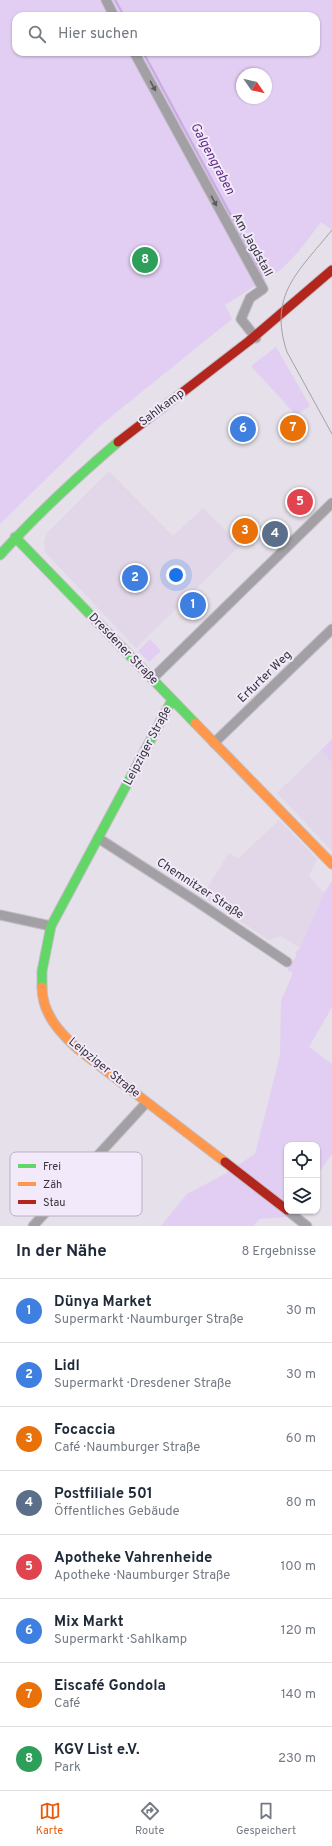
<!DOCTYPE html>
<html lang="de">
<meta charset="utf-8">
<style>
:root{--surface:#fff;--page:#f2f2f3;--text:#1f2937;--muted:#747a83;--line:#e0e1e3;--accent:#ea580c}
body{margin:0;font-family:Overpass,sans-serif;background:var(--page);color:var(--text)}
.controls{position:absolute;right:12px;bottom:12px;display:grid;overflow:hidden;border-radius:8px;box-shadow:0 1px 3px #0004}
.controls button{width:36px;height:36px;display:grid;place-items:center;padding:0;border:0;border-bottom:1px solid var(--line);background:var(--surface);color:var(--text);font:20px sans-serif}
.compass{position:absolute;left:236px;top:68px;width:36px;height:36px;border-radius:50%;background:var(--surface);box-shadow:0 1px 3px #0004;rotate:124deg}
.you{position:absolute;left:176px;top:575px;width:14px;height:14px;margin:-10px;border:3px solid #fff;border-radius:50%;background:#1a73e8;box-shadow:0 0 0 6px #1a73e833}
.badge{display:grid;place-items:center;width:26px;height:26px;border-radius:50%;background:var(--accent);color:#fff;font-size:13px;font-weight:700}
.pin{position:absolute;translate:-50% -50%;border:2px solid #fff;box-shadow:0 1px 4px #0006}
.list{margin:0;padding:0;list-style:none}
h2{display:flex;justify-content:space-between;align-items:center;height:52px;margin:0;padding:0 16px;font-size:17px}
h2 small{font-size:13px;font-weight:400;color:var(--muted)}
.list li{display:grid;grid-template-columns:26px 1fr auto;gap:12px;align-items:center;box-sizing:border-box;height:64px;padding:0 16px;border-top:1px solid var(--line)}
.list b{display:block;font-size:15px;white-space:nowrap}
.list p{margin:0;font-size:13px;white-space:nowrap;color:var(--muted)}
.list em{font-size:13px;font-style:normal;color:var(--muted)}
.icon{flex:none;width:22px;height:22px;fill:none;stroke:currentColor;stroke-width:2;stroke-linecap:round;stroke-linejoin:round}
.map{position:relative;flex:none;width:332px;height:1226px;overflow:hidden}
.search{position:absolute;background:var(--surface);box-shadow:0 1px 3px #0004;left:12px;right:12px;top:12px;height:44px;display:flex;align-items:center;gap:10px;box-sizing:border-box;padding:0 14px;border-radius:12px;color:var(--muted);font-size:15px}
.sheet{height:564px;background:var(--surface)}
nav{display:flex;justify-content:space-around;align-items:center;box-sizing:border-box;height:56px;border-top:1px solid var(--line);background:var(--surface);font-size:11px;color:var(--muted)}
nav a{display:grid;justify-items:center;gap:2px}
nav .on{color:var(--accent)}
.map>svg:first-child{display:block}
.built{fill:#e1d7e8}
.green{fill:#e1cef2;fill-rule:evenodd}
.lines{fill:none;stroke-linecap:round;stroke-linejoin:round}
.stream{stroke:#caace4;stroke-width:2.5}
.street-casing{stroke:#c2bec5;stroke-width:11}
.fast-casing{stroke:#c2bec5;stroke-width:11}
.slow-casing{stroke:#c2bec5;stroke-width:11}
.jam-casing{stroke:#c2bec5;stroke-width:11}
.street{stroke:#a3a0a5;stroke-width:9}
.fast{stroke:#63d668;stroke-width:9}
.slow{stroke:#ff974d;stroke-width:9}
.jam{stroke:#b3261e;stroke-width:9}
.tram{stroke:#a4a0a6;stroke-width:1}
.oneway{fill:#5d5a60}
.labels{text-anchor:middle;dominant-baseline:central;stroke-width:4;stroke-linejoin:round;paint-order:stroke}
.street-label{font-size:12px;fill:#37343b;stroke:#f2e9fa}
.water-label{font-size:13px;font-style:italic;fill:#602c84;stroke:#f2e9fa}
.key{fill:#f2e9fa;stroke:#bab3c1;stroke-width:1}
.key-label{font-size:11px;fill:#37343b}
</style>
<div class="map">
<svg width="332" height="1226" viewBox="0 0 332 1226">
<rect width="100%" height="100%" fill="#e5e0e9"/>
<!-- built -->
<path class="built" d="M 109,471 L 173,536 L 203,508 L 241,545 L 136,648 L 45,552 L 44,544 L 46,534 Z
M 321,750 L 332,762 L 332,851 L 277,793 Z
M 279,820 L 317,859 L 309,876 L 324,893 L 300,948 L 281,936 L 269,940 L 202,896 L 229,853 L 238,859 Z"/>
<!-- green -->
<path class="green" d="M 0,0 L 332,0 L 332,230 L 321,222 L 299,251 L 282,269 L 225,305 L 232,319 L 102,424 L 0,524 ZM 16,16 L 316,16 L 316,52 L 16,52 ZM 242,74 L 266,74 L 266,98 L 242,98 Z
M 276,347 L 310,406 L 296,415 L 251,366 Z
M 150,639 L 161,651 L 149,662 L 138,651 Z
M 332,739 L 332,762 L 321,750 Z
M 332,881 L 332,1007 L 309,1047 L 332,1064 L 332,1154 L 317,1175 L 317,1145 L 287,1145 L 287,1211 L 291,1211 L 287,1217 L 260,1219 L 253,1226 L 161,1226 L 187,1194 L 223,1175 L 255,1154 L 280,1055 L 281,1001 L 293,973 L 287,970 L 297,955 L 295,953 L 300,948 L 324,893 Z"/>
<g class="lines">
<!-- stream -->
<path class="stream" d="M 115,0 L 124,16
M 143,52 L 263,275"/>
<defs>
<path id="street" d="M 106,0 L 114,16
M 134,52 L 263,289 L 250,298 L 241,319 L 256,338
M 152,679 L 332,503
M 214,743 L 332,629
M 98,838 L 196,901 L 287,962
M 0,915 L 51,926
M 288,1211 L 307,1226
M 33,1226 L 146,1103"/>
<path id="fast" d="M 15,537 L 195,723
M 0,555 C 37,514 76,478 118,442
M 42,987 L 42,971 L 51,926 L 172,700"/>
<path id="slow" d="M 195,723 L 332,864
M 42,987 C 42,1014 60,1033 79,1050 L 225,1162"/>
<path id="jam" d="M 118,442 L 249,341 L 332,270
M 225,1162 L 287,1210"/>
</defs>
<!-- street casing -->
<use href="#street" class="street-casing"/>
<!-- fast casing -->
<use href="#fast" class="fast-casing"/>
<!-- slow casing -->
<use href="#slow" class="slow-casing"/>
<!-- jam casing -->
<use href="#jam" class="jam-casing"/>
<!-- street -->
<use href="#street" class="street"/>
<!-- fast -->
<use href="#fast" class="fast"/>
<!-- slow -->
<use href="#slow" class="slow"/>
<!-- jam -->
<use href="#jam" class="jam"/>
<!-- tram -->
<path class="tram" d="M 332,230 C 298,272 268,295 287,352 L 332,434"/>
</g>
<!-- one-way arrows -->
<defs><path id="oneway-solid" d="M-6-.8H1V-3.2L6.5 0L1 3.2V.8H-6Z"/></defs>
<g class="oneway">
<use href="#oneway-solid" transform="translate(153 86) rotate(61)"/>
<use href="#oneway-solid" transform="translate(214 201) rotate(62)"/>
</g>
<g class="labels">
<!-- street labels -->
<g class="street-label">
<text transform="translate(252 245) rotate(61)">Am Jagdstall</text>
<text transform="translate(162 408) rotate(-37)">Sahlkamp</text>
<text transform="translate(123 649) rotate(46)">Dresdener Straße</text>
<text transform="translate(265 677) rotate(-44)">Erfurter Weg</text>
<text transform="translate(148 746) rotate(-62)">Leipziger Straße</text>
<text transform="translate(200 889) rotate(33)">Chemnitzer Straße</text>
<text transform="translate(104 1068) rotate(39)">Leipziger Straße</text>
</g>
<!-- water labels -->
<g class="water-label">
<text transform="translate(212 159) rotate(62)">Galgengraben</text>
</g>
</g>
<!-- legend -->
<rect x="10" y="1152" width="132" height="64" rx="6" class="key"/>
<rect x="18" y="1164" width="18" height="4" fill="#63d668"/>
<rect x="18" y="1182" width="18" height="4" fill="#ff974d"/>
<rect x="18" y="1200" width="18" height="4" fill="#b3261e"/>
<g class="key-label">
<text x="43" y="1170">Frei</text>
<text x="43" y="1188">Zäh</text>
<text x="43" y="1206">Stau</text>
</g>
</svg>
<div class="controls">
<button><svg class="icon" aria-label="locate" viewBox="0 0 24 24"><circle cx="12" cy="12" r="6"/><path d="M12 2v4M12 18v4M2 12h4M18 12h4"/></svg></button>
<button><svg class="icon" aria-label="layers" viewBox="0 0 24 24"><path d="M12 4l9 5-9 5-9-5zM3 14l9 5 9-5"/></svg></button>
</div>
<svg class="compass" viewBox="-18 -18 36 36"><path d="M0-13l5 13h-10z" fill="#e53935"/><path d="M0 13l5-13h-10z" fill="#747a83"/></svg>
<div class="you"></div>
<div class="pin badge" style="left:193px;top:605px;background:#3f7fe0">1</div>
<div class="pin badge" style="left:135px;top:578px;background:#3f7fe0">2</div>
<div class="pin badge" style="left:245px;top:531px;background:#e8710a">3</div>
<div class="pin badge" style="left:275px;top:534px;background:#5c6f8a">4</div>
<div class="pin badge" style="left:300px;top:502px;background:#e0444e">5</div>
<div class="pin badge" style="left:243px;top:429px;background:#3f7fe0">6</div>
<div class="pin badge" style="left:293px;top:428px;background:#e8710a">7</div>
<div class="pin badge" style="left:145px;top:260px;background:#2e9e5b">8</div>
<div class="search"><svg class="icon" aria-label="search" viewBox="0 0 24 24"><circle cx="10" cy="10" r="6"/><path d="M15 15l6 6"/></svg>Hier suchen</div>
</div>
<section class="sheet">
<h2>In der Nähe<small>8 Ergebnisse</small></h2>
<ul class="list">
<li><span class="badge" style="background:#3f7fe0">1</span><div><b>Dünya Market</b><p>Supermarkt · Naumburger Straße</p></div><em>30 m</em></li>
<li><span class="badge" style="background:#3f7fe0">2</span><div><b>Lidl</b><p>Supermarkt · Dresdener Straße</p></div><em>30 m</em></li>
<li><span class="badge" style="background:#e8710a">3</span><div><b>Focaccia</b><p>Café · Naumburger Straße</p></div><em>60 m</em></li>
<li><span class="badge" style="background:#5c6f8a">4</span><div><b>Postfiliale 501</b><p>Öffentliches Gebäude</p></div><em>80 m</em></li>
<li><span class="badge" style="background:#e0444e">5</span><div><b>Apotheke Vahrenheide</b><p>Apotheke · Naumburger Straße</p></div><em>100 m</em></li>
<li><span class="badge" style="background:#3f7fe0">6</span><div><b>Mix Markt</b><p>Supermarkt · Sahlkamp</p></div><em>120 m</em></li>
<li><span class="badge" style="background:#e8710a">7</span><div><b>Eiscafé Gondola</b><p>Café</p></div><em>140 m</em></li>
<li><span class="badge" style="background:#2e9e5b">8</span><div><b>KGV List e.V.</b><p>Park</p></div><em>230 m</em></li>
</ul>
</section>
<nav>
<a class="on"><svg class="icon" aria-label="map" viewBox="0 0 24 24"><path d="M3 6l6-2 6 2 6-2v14l-6 2-6-2-6 2zM9 4v14M15 6v14"/></svg>Karte</a>
<a><svg class="icon" aria-label="directions" viewBox="0 0 24 24"><path d="M12 3l9 9-9 9-9-9zM9 14v-3h6M13 9l2 2-2 2"/></svg>Route</a>
<a><svg class="icon" aria-label="saved" viewBox="0 0 24 24"><path d="M7 4h10v16l-5-4-5 4z"/></svg>Gespeichert</a>
</nav>
